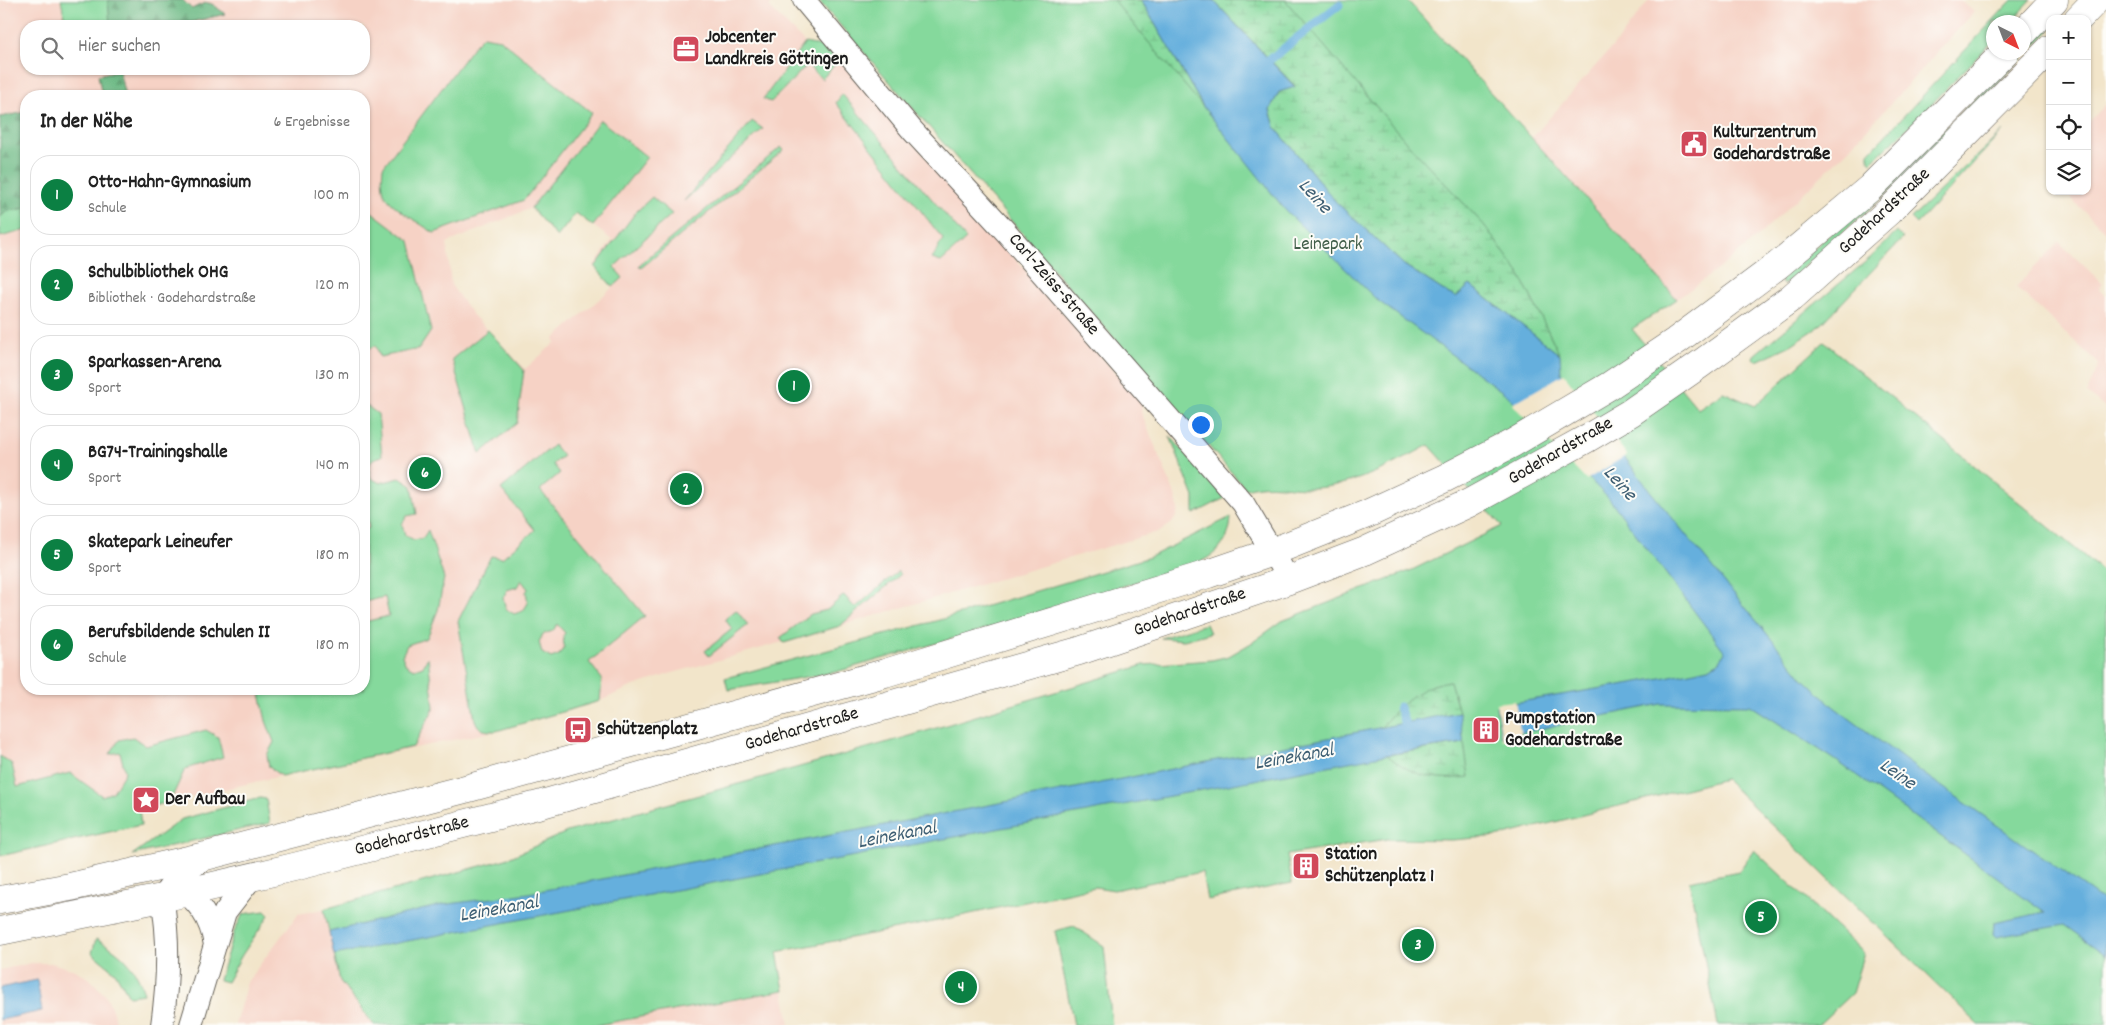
<!DOCTYPE html>
<html lang="de">
<meta charset="utf-8">
<style>
:root{--surface:#fff;--page:#f6f6f6;--text:#222;--muted:#767676;--line:#e0e0e0;--accent:#0b8043}
body{margin:0;font-family:Dekko,sans-serif;background:var(--page);color:var(--text)}
.controls{position:absolute;right:15px;top:15px;display:grid;overflow:hidden;border-radius:10px;box-shadow:0 1px 4px #0004}
.controls button{width:45px;height:45px;display:grid;place-items:center;padding:0;border:0;border-bottom:1px solid var(--line);background:var(--surface);color:var(--text);font:25px sans-serif}
.compass{position:absolute;left:1986px;top:15px;width:45px;height:45px;border-radius:50%;background:var(--surface);box-shadow:0 1px 4px #0004;rotate:138deg}
.you{position:absolute;left:1200px;top:424px;width:18px;height:18px;margin:-12px;border:4px solid #fff;border-radius:50%;background:#1a73e8;box-shadow:0 0 0 8px #1a73e833}
.badge{display:grid;place-items:center;width:32px;height:32px;border-radius:50%;background:var(--accent);color:#fff;font-size:16px;font-weight:700}
.pin{position:absolute;translate:-50% -50%;border:2px solid #fff;box-shadow:0 1px 5px #0006}
.list{margin:0;padding:0;list-style:none}
h2{display:flex;justify-content:space-between;align-items:center;height:65px;margin:0;padding:0 20px;font-size:21px}
h2 small{font-size:16px;font-weight:400;color:var(--muted)}
.list li{display:grid;grid-template-columns:32px 1fr auto;gap:15px;align-items:center;box-sizing:border-box;height:80px;margin:0 10px 10px;padding:0 10px;border:1px solid var(--line);border-radius:20px}
.list b{display:block;font-size:19px;white-space:nowrap}
.list p{margin:0;font-size:16px;white-space:nowrap;color:var(--muted)}
.list em{font-size:16px;font-style:normal;color:var(--muted)}
.icon{flex:none;width:28px;height:28px;fill:none;stroke:currentColor;stroke-width:2;stroke-linecap:round;stroke-linejoin:round}
.map{position:relative;flex:none;width:2106px;height:1025px;overflow:hidden}
.search{position:absolute;background:var(--surface);box-shadow:0 1px 4px #0004;left:20px;top:20px;width:350px;height:55px;display:flex;align-items:center;gap:12px;box-sizing:border-box;padding:0 18px;border-radius:20px;color:var(--muted);font-size:19px}
.panel{position:absolute;background:var(--surface);box-shadow:0 1px 4px #0004;left:20px;top:90px;width:350px;height:605px;border-radius:20px}
.map>svg:first-child{display:block}
.built{fill:#f6d2c5;fill-rule:evenodd}
.green{fill:#85d99c;stroke:#507a5c;fill-rule:evenodd}
.forest{fill:url(#forest-firs);stroke:#446a50}
.wetland{fill:url(#wetland-marsh);stroke:#507a5c}
.water{fill:#65afdd;stroke:#40667c}
.pier{fill:#f2e5ca}
.lines{fill:none;stroke-linecap:round;stroke-linejoin:round}
.stream{stroke:#65afdd;stroke-width:9}
.street-casing{stroke:#676259;stroke-width:24}
.secondary-casing{stroke:#676259;stroke-width:29}
.street{stroke:#fff;stroke-width:22}
.secondary{stroke:#fff;stroke-width:28}
.labels{text-anchor:middle;dominant-baseline:central;stroke-width:4;stroke-linejoin:round;paint-order:stroke}
.poi-label{font-size:19px;font-weight:bold;fill:#1c1c1c;stroke:#fdfcf7;text-anchor:start}
.street-label{font-size:19px;fill:#1c1c1c;stroke:#fdfcf7}
.park-label{font-size:19px;fill:#415e49;stroke:#fdfcf7}
.water-label{font-size:20px;font-style:italic;fill:#3d5e73;stroke:#fdfcf7}
</style>
<div class="map">
<svg width="2106" height="1025" viewBox="0 0 2106 1025">
<defs>
<pattern id="forest-firs" width="22" height="20" patternUnits="userSpaceOnUse" patternTransform="scale(1.25)"><rect width="22" height="20" fill="#6cb984"/><path d="M5 1l3.5 6h-7zM16 11l3.5 6h-7z" fill="#5d9e71"/></pattern>
<pattern id="wetland-marsh" width="20" height="14" patternUnits="userSpaceOnUse" patternTransform="scale(1.25)"><rect width="20" height="14" fill="#85d99c"/><path d="M1 5h8M5 5V1M11 12h8M15 12V8" fill="none" stroke="#72ba86"/></pattern>
</defs>
<rect width="100%" height="100%" fill="#fdfcf7"/>
<filter id="ink" filterUnits="userSpaceOnUse"><feTurbulence type="fractalNoise" baseFrequency=".02" numOctaves="2"/><feDisplacementMap in="SourceGraphic" scale="10" xChannelSelector="R" yChannelSelector="G"/><feConvolveMatrix kernelMatrix="1 2 1 2 8 2 1 2 1" color-interpolation-filters="sRGB"/></filter>
<filter id="wash" filterUnits="userSpaceOnUse"><feTurbulence type="fractalNoise" baseFrequency=".0096" numOctaves="4" result="noise"/><feDisplacementMap in="SourceGraphic" scale="20" xChannelSelector="R" yChannelSelector="G"/><feGaussianBlur stdDeviation="1.12" result="paint"/><feColorMatrix in="noise" values="0 0 0 0 0 0 0 0 0 0 0 0 0 0 0 0 0 1.4 0 .05"/><feComposite in="paint" operator="in"/></filter>
<g filter="url(#wash)">
<rect width="100%" height="100%" fill="#f2e5ca"/>
<!-- built -->
<path class="built" d="M 0,0 L 774,0 L 769,7 L 805,43 L 820,46 L 840,59 L 1142,403 L 1141,412 L 1174,492 L 1178,507 L 1177,515 L 1172,523 L 1161,531 L 840,626 L 669,674 L 631,687 L 600,701 L 602,679 L 563,637 L 564,647 L 559,655 L 551,658 L 542,653 L 539,642 L 543,634 L 526,592 L 528,603 L 523,611 L 514,614 L 506,609 L 503,598 L 507,590 L 517,587 L 502,558 L 486,731 L 496,731 L 281,776 L 139,809 L 141,825 L 0,856 ZM 26,26 L 364,26 L 364,69 L 26,69 ZM 26,96 L 364,96 L 364,689 L 26,689 ZM 531,208 L 557,237 L 576,213 L 612,240 L 594,265 L 613,287 L 554,339 L 556,342 L 525,369 L 472,314 L 451,285 L 447,243 Z
M 1649,0 L 1960,0 L 1974,12 L 1848,150 L 1814,183 L 1757,237 L 1720,268 L 1677,299 L 1531,139 L 1621,37 Z
M 2106,104 L 2106,232 L 2063,191 L 2087,191 L 2087,124 Z
M 2059,242 L 2103,284 L 2099,289 L 2106,296 L 2106,409 L 2087,393 L 2099,364 L 2016,287 Z
M 324,909 L 340,981 L 374,1025 L 235,1025 L 247,982 L 298,914 Z
M 31,963 L 51,963 L 75,970 L 91,980 L 107,997 L 115,1018 L 116,1025 L 0,1025 L 0,970 Z
M 784,990 L 790,1025 L 597,1025 Z"/>
<!-- green -->
<path class="green" d="M 61,0 L 183,0 L 192,9 C 210,0 209,1 225,14 L 175,26 L 66,26 Z
M 818,0 L 1407,0 L 1677,299 L 1632,329 L 1698,409 L 1723,392 L 1755,406 L 1824,342 L 2106,574 L 2106,1025 L 1979,1025 L 1725,779 L 1500,836 L 1452,840 L 1387,839 L 1287,855 L 1292,883 L 1207,900 L 1202,872 L 1114,890 L 1095,887 L 928,923 L 777,952 L 784,990 L 597,1025 L 374,1025 L 340,981 L 324,909 L 506,859 L 567,832 L 910,736 L 1144,665 L 1212,660 L 1229,656 L 1253,642 L 1282,621 L 1412,570 L 1502,526 L 1429,445 C 1392,465 1357,485 1315,488 C 1291,489 1269,481 1246,489 Z
M 2012,0 L 2032,0 L 2011,22 L 1994,22 L 1993,41 L 1915,121 L 1871,162 L 1869,160 L 1869,153 Z
M 2050,21 L 2050,30 L 1897,184 L 1785,284 L 1782,284 L 1781,279 L 1946,128 L 2020,53 L 2024,52 L 2024,49 Z
M 483,36 L 500,39 L 592,113 L 524,200 L 434,233 C 421,224 396,210 387,198 C 381,190 382,176 383,167 L 476,43 Z
M 805,43 L 820,46 L 840,59 L 822,79 L 807,65 L 771,102 L 763,99 Z
M 842,94 L 966,239 L 941,262 L 932,259 L 943,239 L 836,103 Z
M 600,120 L 647,157 L 593,226 L 576,213 L 557,237 L 531,208 Z
M 752,121 L 763,129 L 684,201 Z
M 2003,131 L 1917,224 L 1911,218 Z
M 781,147 L 784,150 L 641,268 L 639,265 Z
M 652,197 L 672,214 L 614,267 L 623,278 L 613,287 L 595,267 L 636,212 Z
M 364,206 L 410,241 L 431,331 L 419,349 L 380,357 L 376,346 L 364,350 Z
M 26,208 L 26,230 L 0,237 L 0,217 L 7,211 Z
M 1897,232 L 1903,238 L 1820,326 L 1791,345 L 1759,360 L 1755,361 L 1753,359 L 1754,355 L 1870,258 Z
M 488,330 L 524,370 L 517,423 L 480,454 L 452,359 Z
M 364,404 L 378,414 L 382,456 L 373,459 L 368,467 L 371,478 L 380,483 L 400,478 L 412,486 L 417,514 L 407,516 L 402,524 L 405,535 L 414,540 L 423,538 L 428,530 L 444,578 L 438,610 L 427,638 L 407,645 L 402,656 L 406,665 L 414,669 L 423,666 L 428,657 L 434,708 L 413,747 L 281,776 L 269,767 L 267,755 L 274,742 L 266,721 L 259,689 L 364,689 L 364,622 L 389,616 L 385,597 L 364,602 L 364,530 L 369,528 L 366,511 L 364,511 Z
M 1170,436 L 1225,498 L 1194,514 L 1194,497 Z
M 554,445 L 563,456 L 553,464 L 560,473 L 540,490 L 645,616 L 589,662 L 602,679 L 600,701 L 496,731 C 485,731 479,731 475,720 L 458,621 L 491,556 L 502,558 L 535,530 L 501,489 ZM 521,580 L 528,589 L 526,592 L 528,603 L 523,611 L 514,614 L 506,609 L 503,598 L 507,590 L 517,587 ZM 557,624 L 565,633 L 563,636 L 564,647 L 559,655 L 551,658 L 542,653 L 539,642 L 543,634 L 553,631 Z
M 1231,517 C 1230,540 1220,552 1200,562 L 972,633 L 836,672 L 728,690 L 725,678 L 943,619 L 1150,557 Z
M 898,571 L 901,574 L 840,626 L 784,643 L 780,638 L 811,614 L 827,610 L 844,595 L 855,608 Z
M 736,610 L 748,625 L 709,656 L 705,651 L 732,629 L 725,619 Z
M 1206,624 L 1210,633 L 1184,640 L 1161,638 Z
M 206,730 L 218,737 L 223,757 L 185,769 L 170,802 L 139,809 L 141,825 L 0,856 L 0,756 L 12,764 L 17,787 L 70,773 L 102,796 L 113,792 L 125,772 L 120,752 L 110,754 L 119,740 L 133,737 L 146,746 Z
M 260,798 L 266,799 L 270,823 L 132,855 L 182,819 Z
M 1754,850 L 1864,953 L 1852,993 L 1818,1025 L 1718,1025 L 1689,881 L 1739,871 Z
M 265,911 L 269,915 L 242,955 L 227,982 L 219,980 L 234,932 L 243,914 Z
M 1074,926 L 1104,946 L 1112,1025 L 1074,1025 L 1055,931 Z
M 96,939 C 120,951 138,968 144,994 L 129,996 L 115,972 L 92,953 Z"/>
<!-- forest -->
<path class="forest" d="M 108,0 L 183,0 L 192,9 C 210,0 209,1 225,14 L 175,26 L 110,26 Z
M 119,70 L 125,96 L 102,96 L 98,75 Z
M 26,112 L 26,208 L 7,211 L 0,217 L 0,117 Z"/>
<!-- wetland -->
<path class="wetland" d="M 1113,0 L 1141,0 L 1204,108 Z
M 1213,0 L 1285,0 L 1409,145 L 1484,225 L 1519,273 L 1560,355 L 1470,285 L 1456,297 L 1447,293 L 1404,265 L 1336,202 L 1275,127 L 1270,110 L 1279,92 L 1295,86 Z
M 1450,681 L 1459,712 L 1380,729 C 1398,705 1420,685 1450,681 Z
M 1464,743 L 1469,777 C 1435,781 1414,777 1387,755 Z"/>
<!-- water -->
<path class="water" d="M 1141,0 L 1213,0 L 1295,87 L 1279,92 L 1270,110 L 1275,127 L 1336,202 L 1404,265 L 1447,293 L 1456,297 L 1470,285 L 1560,355 L 1561,373 L 1651,492 L 1804,679 L 1834,707 L 1924,774 L 2106,902 L 2106,955 L 2064,925 L 1996,937 L 1993,934 L 1994,923 L 2045,912 L 1834,759 L 1750,705 L 1661,704 L 1501,737 L 1496,706 L 1661,678 L 1709,668 L 1720,661 L 1725,652 L 1611,501 L 1507,395 L 1377,300 L 1286,211 L 1204,108 Z
M 1459,712 L 1464,743 L 1386,755 L 334,955 L 329,932 L 442,905 L 529,893 L 1015,800 Z
M 37,980 L 42,1011 L 0,1020 L 0,988 Z"/>
<!-- pier -->
<path class="pier" d="M 1564,374 L 1627,455 L 1586,480 L 1512,404 Z
M 1515,701 L 1521,735 L 1502,740 L 1496,703 Z"/>
<g class="lines">
<!-- stream -->
<path class="stream" d="M 1263,65 L 1339,5
M 1399,707 L 1408,733"/>
</g>
</g>
<g filter="url(#ink)">
<g class="lines">
<defs>
<path id="street" d="M 804,0 L 912,130 L 1007,233 L 1243,503 L 1289,580
M 175,885 C 198,900 211,918 215,945
M 162,1025 C 168,983 170,940 162,898 L 172,883 L 204,858
M 191,1025 L 225,912 L 253,876"/>
<path id="secondary" d="M 2078,19 L 2096,0
M 2024,32 L 2054,0
M 0,900 L 70,887 L 206,856 L 469,788 L 885,673 L 1208,574 L 1272,552 L 1367,514 L 1445,478 L 1513,443 L 1609,386 L 1676,341 L 1778,265 L 1870,188 L 2005,52
M 0,931 L 162,898 L 294,867 L 542,804 L 1079,651 L 1289,580 L 1365,551 L 1469,503 L 1586,439 L 1630,413 L 1699,365 L 1791,298 L 1889,211 L 2050,49"/>
</defs>
<!-- street casing -->
<use href="#street" class="street-casing"/>
<!-- secondary casing -->
<use href="#secondary" class="secondary-casing"/>
<!-- street -->
<use href="#street" class="street"/>
<!-- secondary -->
<use href="#secondary" class="secondary"/>
</g>
</g>
<!-- icons -->
<defs>
<symbol id="office-square" viewBox="-11 -11 22 22"><rect x="-9" y="-9" width="18" height="18" rx="4" fill="#d1495b" stroke="#fdfcf7"/><path d="M-6-3h4V-5.5h4V-3h4V5H-6ZM-1-4.5V-3h2v-1.5ZM-6 0V1H6V0Z" fill="#fff"/></symbol>
<symbol id="civic-square" viewBox="-11 -11 22 22"><rect x="-9" y="-9" width="18" height="18" rx="4" fill="#d1495b" stroke="#fdfcf7"/><path d="M-.6-6.5H3V-4.5H.6V-3L4-1V1h2V6H-6V1h2V-1L-.6-3ZM-1.2 2.5V6h2.4V2.5Z" fill="#fff"/></symbol>
<symbol id="bus-square" viewBox="-11 -11 22 22"><rect x="-9" y="-9" width="18" height="18" rx="4" fill="#d1495b" stroke="#fdfcf7"/><path d="M-5-6H5V4H4V6H2V4H-2V6H-4V4H-5ZM-3.5-4V0h7V-4ZM-3.5 1.2v1.5H-2V1.2ZM2 1.2v1.5H3.5V1.2Z" fill="#fff"/></symbol>
<symbol id="building-square" viewBox="-11 -11 22 22"><rect x="-9" y="-9" width="18" height="18" rx="4" fill="#d1495b" stroke="#fdfcf7"/><path d="M-4-6H4V6H1V3H-1V6H-4ZM-2.5-4.3h1.7v1.8h-1.7ZM.8-4.3h1.7v1.8H.8ZM-2.5-1h1.7V.8h-1.7ZM.8-1h1.7V.8H.8Z" fill="#fff"/></symbol>
<symbol id="sight-square" viewBox="-11 -11 22 22"><rect x="-9" y="-9" width="18" height="18" rx="4" fill="#d1495b" stroke="#fdfcf7"/><path d="M0-6L1.8-2.2L6-1.7L2.9 1.2L3.7 5.4L0 3.3L-3.7 5.4L-2.9 1.2L-6-1.7L-1.8-2.2Z" fill="#fff"/></symbol>
</defs>
<g fill-rule="evenodd">
<use href="#office-square" x="670" y="33" width="32" height="32"/>
<use href="#civic-square" x="1678" y="128" width="32" height="32"/>
<use href="#bus-square" x="562" y="714" width="32" height="32"/>
<use href="#building-square" x="1470" y="714" width="32" height="32"/>
<use href="#sight-square" x="130" y="784" width="32" height="32"/>
<use href="#building-square" x="1290" y="850" width="32" height="32"/>
</g>
<g class="labels">
<!-- poi labels -->
<g class="poi-label">
<text x="705" y="38">Jobcenter<tspan x="705" dy="22">Landkreis Göttingen</tspan></text>
<text x="1713" y="133">Kulturzentrum<tspan x="1713" dy="22">Godehardstraße</tspan></text>
<text x="1505" y="719">Pumpstation<tspan x="1505" dy="22">Godehardstraße</tspan></text>
<text x="597" y="730">Schützenplatz</text>
<text x="165" y="800">Der Aufbau</text>
<text x="1325" y="855">Station<tspan x="1325" dy="22">Schützenplatz 1</tspan></text>
</g>
<!-- street labels -->
<g class="street-label">
<text transform="translate(1885 212) rotate(-43)">Godehardstraße</text>
<text transform="translate(1053 285) rotate(49)">Carl-Zeiss-Straße</text>
<text transform="translate(1561 452) rotate(-30)">Godehardstraße</text>
<text transform="translate(1190 613) rotate(-19)">Godehardstraße</text>
<text transform="translate(802 730) rotate(-16)">Godehardstraße</text>
<text transform="translate(412 837) rotate(-14)">Godehardstraße</text>
</g>
<!-- park labels -->
<g class="park-label">
<text x="1328" y="245">Leinepark</text>
</g>
<!-- water labels -->
<g class="water-label">
<text transform="translate(1314 197) rotate(48)">Leine</text>
<text transform="translate(1619 484) rotate(48)">Leine</text>
<text transform="translate(1294 758) rotate(-10)">Leinekanal</text>
<text transform="translate(1897 775) rotate(35)">Leine</text>
<text transform="translate(897 836) rotate(-11)">Leinekanal</text>
<text transform="translate(499 910) rotate(-10)">Leinekanal</text>
</g>
</g>
</svg>
<div class="controls">
<button>+</button>
<button>−</button>
<button><svg class="icon" aria-label="locate" viewBox="0 0 24 24"><circle cx="12" cy="12" r="6"/><path d="M12 2v4M12 18v4M2 12h4M18 12h4"/></svg></button>
<button><svg class="icon" aria-label="layers" viewBox="0 0 24 24"><path d="M12 4l9 5-9 5-9-5zM3 14l9 5 9-5"/></svg></button>
</div>
<svg class="compass" viewBox="-18 -18 36 36"><path d="M0-13l5 13h-10z" fill="#e53935"/><path d="M0 13l5-13h-10z" fill="#767676"/></svg>
<div class="you"></div>
<div class="pin badge" style="left:794px;top:386px">1</div>
<div class="pin badge" style="left:686px;top:489px">2</div>
<div class="pin badge" style="left:1418px;top:945px">3</div>
<div class="pin badge" style="left:961px;top:987px">4</div>
<div class="pin badge" style="left:1761px;top:917px">5</div>
<div class="pin badge" style="left:425px;top:473px">6</div>
<div class="search"><svg class="icon" aria-label="search" viewBox="0 0 24 24"><circle cx="10" cy="10" r="6"/><path d="M15 15l6 6"/></svg>Hier suchen</div>
<section class="panel">
<h2>In der Nähe<small>6 Ergebnisse</small></h2>
<ul class="list">
<li><span class="badge">1</span><div><b>Otto-Hahn-Gymnasium</b><p>Schule</p></div><em>100 m</em></li>
<li><span class="badge">2</span><div><b>Schulbibliothek OHG</b><p>Bibliothek · Godehardstraße</p></div><em>120 m</em></li>
<li><span class="badge">3</span><div><b>Sparkassen-Arena</b><p>Sport</p></div><em>130 m</em></li>
<li><span class="badge">4</span><div><b>BG74-Trainingshalle</b><p>Sport</p></div><em>140 m</em></li>
<li><span class="badge">5</span><div><b>Skatepark Leineufer</b><p>Sport</p></div><em>180 m</em></li>
<li><span class="badge">6</span><div><b>Berufsbildende Schulen II</b><p>Schule</p></div><em>180 m</em></li>
</ul>
</section>
</div>
